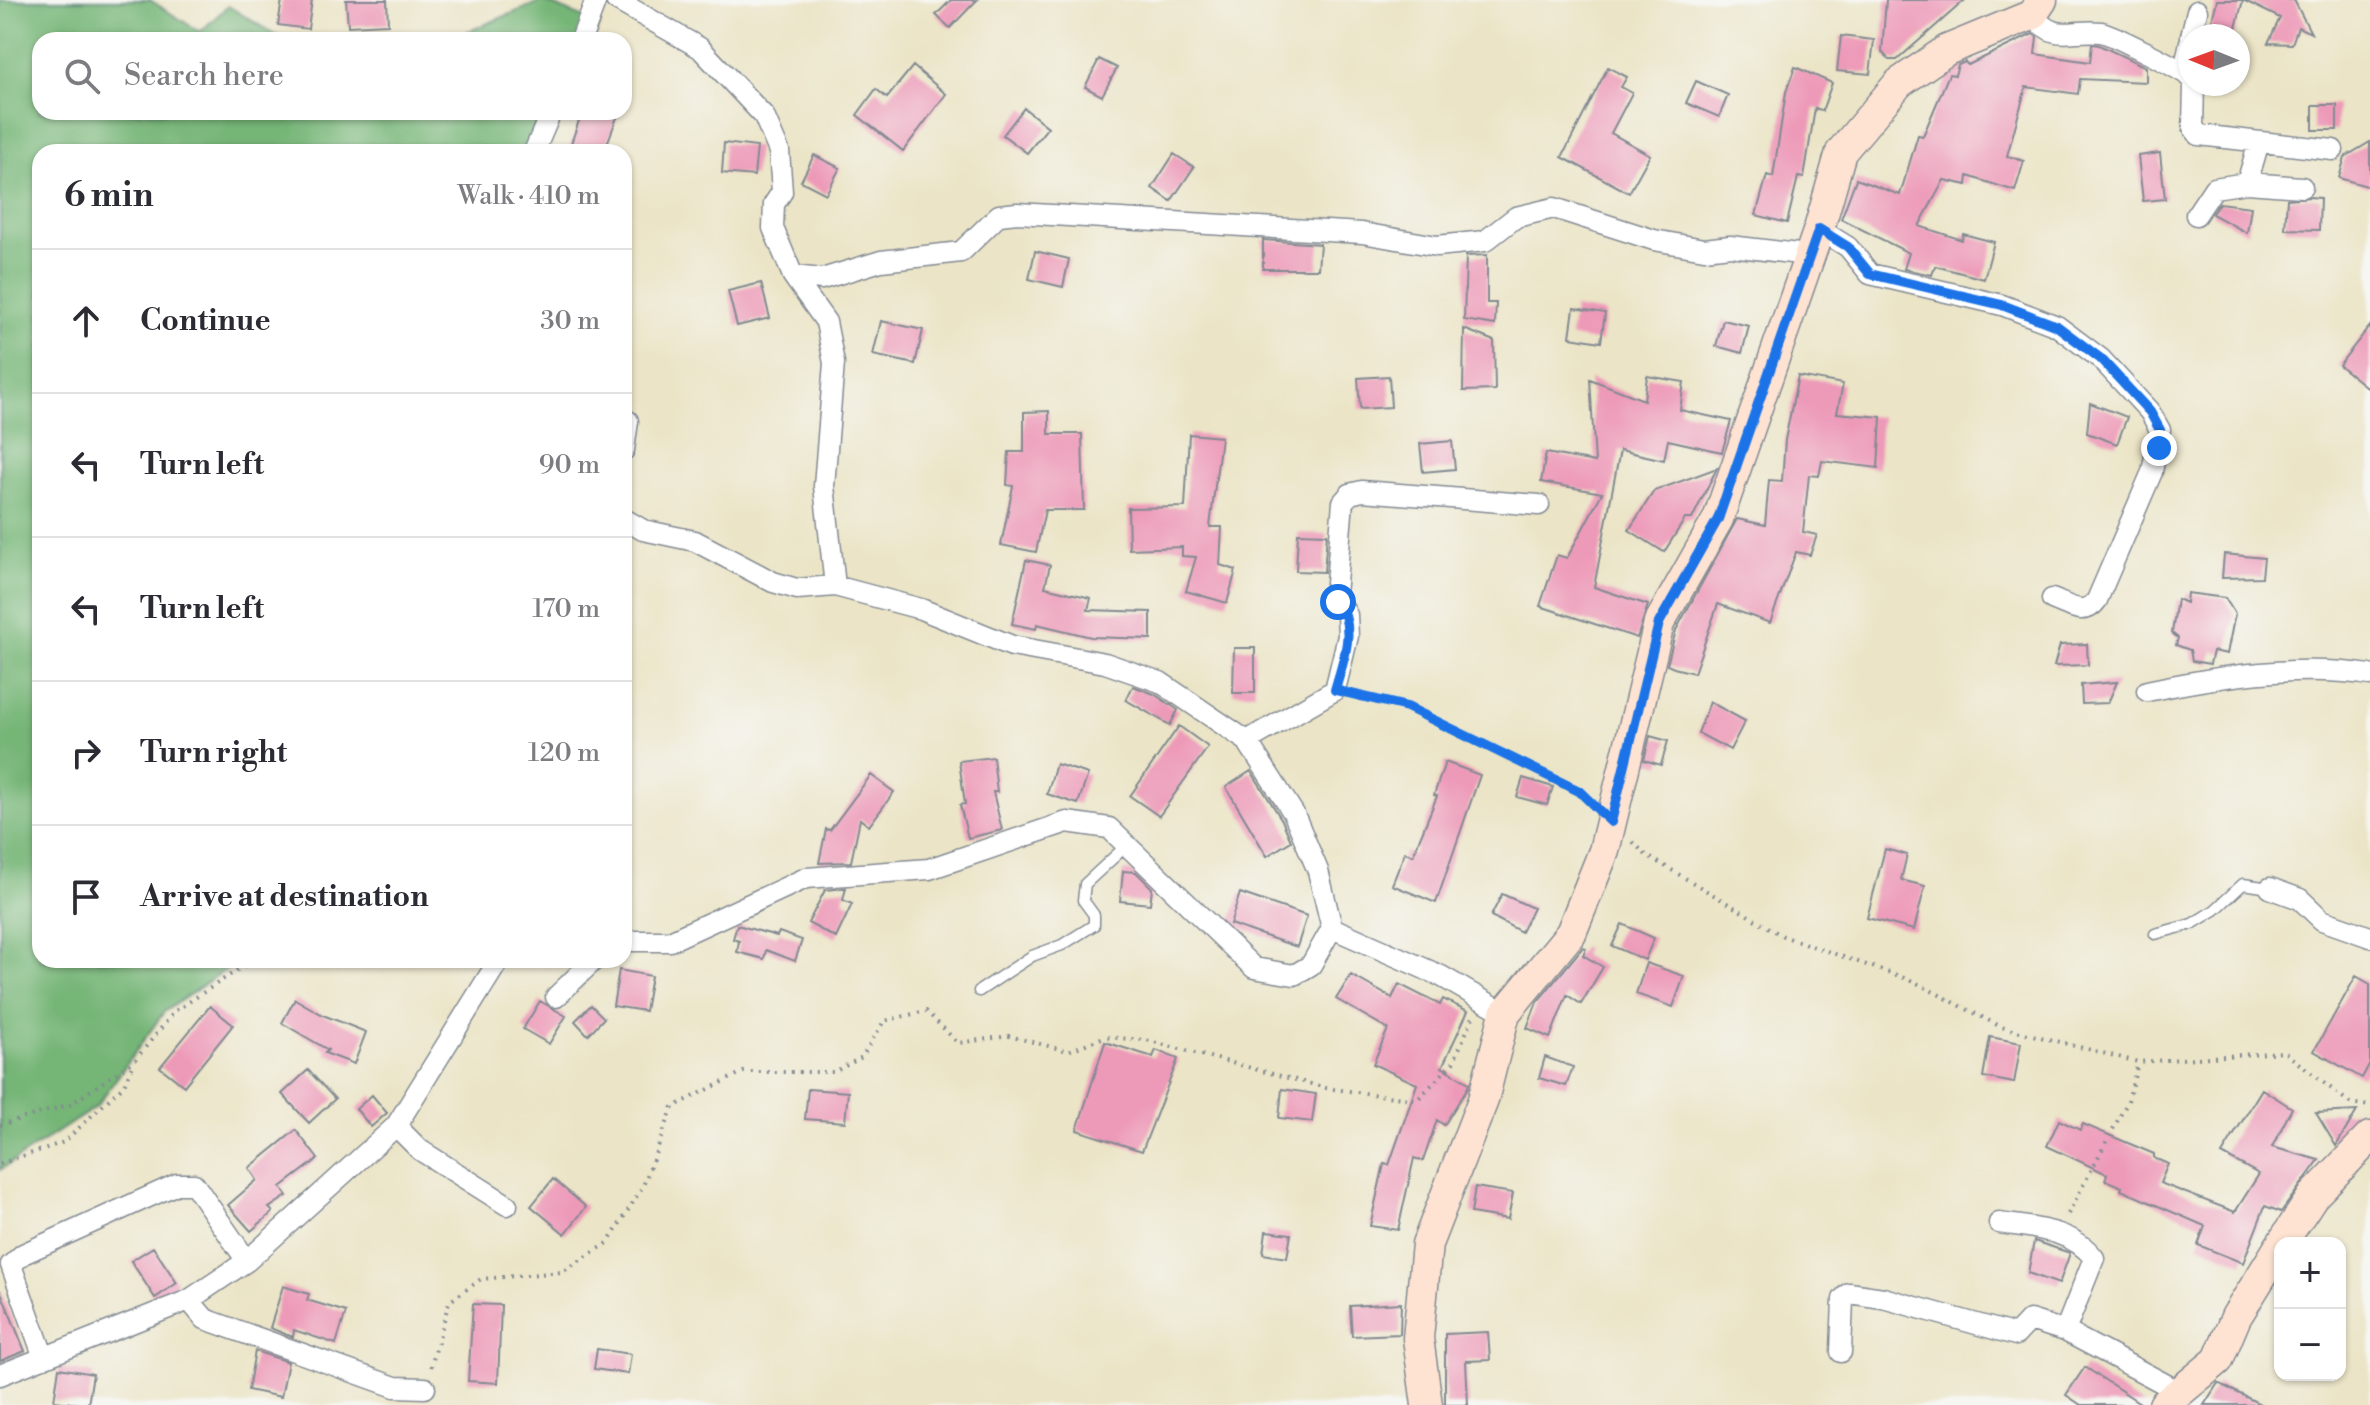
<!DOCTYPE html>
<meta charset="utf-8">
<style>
:root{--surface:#fff;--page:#f7f7f7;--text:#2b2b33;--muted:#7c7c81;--line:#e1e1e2}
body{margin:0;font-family:"Libre Bodoni",serif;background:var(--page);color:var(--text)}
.controls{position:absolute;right:24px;bottom:24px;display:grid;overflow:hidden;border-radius:16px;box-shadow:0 2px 6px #0004}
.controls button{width:72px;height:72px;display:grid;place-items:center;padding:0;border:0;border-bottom:2px solid var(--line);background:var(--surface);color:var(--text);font:40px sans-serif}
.compass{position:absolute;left:2178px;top:24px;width:72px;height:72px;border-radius:50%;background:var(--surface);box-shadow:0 2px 6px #0004;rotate:271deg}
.stop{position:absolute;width:24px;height:24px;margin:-18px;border:6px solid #1a73e8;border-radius:50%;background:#fff}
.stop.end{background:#1a73e8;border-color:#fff;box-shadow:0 2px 8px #0008}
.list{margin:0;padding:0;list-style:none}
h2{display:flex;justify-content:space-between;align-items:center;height:104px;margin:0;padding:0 32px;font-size:34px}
h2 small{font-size:26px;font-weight:400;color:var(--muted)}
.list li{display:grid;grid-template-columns:52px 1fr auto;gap:24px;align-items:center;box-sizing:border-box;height:144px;padding:0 32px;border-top:2px solid var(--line)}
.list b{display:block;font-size:30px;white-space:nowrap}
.list em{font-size:26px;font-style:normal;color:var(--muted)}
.icon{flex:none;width:44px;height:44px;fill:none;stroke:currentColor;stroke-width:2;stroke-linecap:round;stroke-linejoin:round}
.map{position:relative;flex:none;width:2370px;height:1405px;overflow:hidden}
.search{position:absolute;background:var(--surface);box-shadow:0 2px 6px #0004;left:32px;top:32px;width:600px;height:88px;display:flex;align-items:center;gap:20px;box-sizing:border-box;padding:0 28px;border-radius:24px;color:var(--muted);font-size:30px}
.panel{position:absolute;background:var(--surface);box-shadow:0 2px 6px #0004;left:32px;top:144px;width:600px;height:824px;border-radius:24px}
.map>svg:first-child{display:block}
.forest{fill:#75b576;stroke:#48726a;stroke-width:2}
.building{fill:#ed9ab8}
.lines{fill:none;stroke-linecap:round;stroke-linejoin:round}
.lane-casing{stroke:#838a92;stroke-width:13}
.street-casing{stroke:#838a92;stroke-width:23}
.secondary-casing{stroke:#838a92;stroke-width:33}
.path{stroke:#838a92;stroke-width:4;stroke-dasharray:2 6;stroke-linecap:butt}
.lane{stroke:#fff;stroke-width:10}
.street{stroke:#fff;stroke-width:20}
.secondary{stroke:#fee3d2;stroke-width:30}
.route{stroke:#1a73e8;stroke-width:10}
</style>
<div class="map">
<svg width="2370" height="1405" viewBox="0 0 2370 1405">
<rect width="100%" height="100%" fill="#f6f6f2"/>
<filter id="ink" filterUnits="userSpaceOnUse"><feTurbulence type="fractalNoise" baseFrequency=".0125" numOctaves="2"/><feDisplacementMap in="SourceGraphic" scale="16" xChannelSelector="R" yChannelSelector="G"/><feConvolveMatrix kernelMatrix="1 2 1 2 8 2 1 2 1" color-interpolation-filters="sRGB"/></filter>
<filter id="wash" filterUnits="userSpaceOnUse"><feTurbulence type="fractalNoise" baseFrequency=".006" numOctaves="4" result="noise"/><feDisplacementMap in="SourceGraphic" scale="32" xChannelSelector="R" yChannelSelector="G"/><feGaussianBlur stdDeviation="1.8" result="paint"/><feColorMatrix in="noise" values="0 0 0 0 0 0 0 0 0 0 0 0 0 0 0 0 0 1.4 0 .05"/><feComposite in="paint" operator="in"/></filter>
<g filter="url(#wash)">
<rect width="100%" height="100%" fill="#ebe4c6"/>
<!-- forest -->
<path class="forest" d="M 0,0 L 150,0 L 200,32 L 228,6 L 284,40 L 40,40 L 40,112 L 297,112 L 299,119 L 353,112 L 560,112 L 541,152 L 40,152 L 40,960 L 240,960 L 164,1012 L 96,1107 L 0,1170 Z
M 542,1 L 600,24 L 593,40 L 447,40 Z"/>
<g id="blocks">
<!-- building -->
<path class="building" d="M 282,0 L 312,0 L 308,29 L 278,25 Z
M 346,0 L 387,0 L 388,24 L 348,26 Z
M 951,0 L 977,0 L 950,28 L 936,15 Z
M 1886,0 L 1965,0 L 1897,60 L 1889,60 L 1882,52 Z
M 2217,0 L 2294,0 L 2311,33 L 2298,27 L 2292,44 L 2268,43 L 2280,18 L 2243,0 L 2234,36 L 2208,36 Z
M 2033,34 L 2037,37 L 2035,54 L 2090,62 L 2092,44 L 2099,45 L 2146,67 L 2146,82 L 2080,79 L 2078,94 L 2026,87 L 2007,156 L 2024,161 L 2015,191 L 1968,176 L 1967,185 L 1944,180 L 1919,226 L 1962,240 L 1963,234 L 1994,242 L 1984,279 L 1935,266 L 1932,275 L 1904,269 L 1909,253 L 1841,219 L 1856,179 L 1900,195 L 1918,135 L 1923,136 L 1949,74 L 1955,75 L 1958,65 L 1965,62 L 1968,65 Z
M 1841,36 L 1874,40 L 1870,74 L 1837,71 Z
M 1099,59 L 1117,68 L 1102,96 L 1085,87 Z
M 913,66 L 946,94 L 903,151 L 857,115 L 876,89 L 887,98 Z
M 1608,67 L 1627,77 L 1621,87 L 1632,93 L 1611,133 L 1650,155 L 1629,193 L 1562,157 Z
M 1795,67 L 1832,83 L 1822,111 L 1815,108 L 1804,178 L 1798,177 L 1787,223 L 1756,215 L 1767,175 L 1773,177 L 1786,92 Z
M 1696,81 L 1728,95 L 1719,117 L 1686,103 Z
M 2313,105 L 2337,105 L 2337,130 L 2313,130 Z
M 1024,108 L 1048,127 L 1027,153 L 1003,135 Z
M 582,112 L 619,112 L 604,152 L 568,152 Z
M 2370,142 L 2370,187 L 2339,178 L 2345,157 Z
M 724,143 L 757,147 L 754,176 L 722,173 Z
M 2160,153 L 2165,199 L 2143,201 L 2138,156 Z
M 1174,154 L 1194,167 L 1171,201 L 1152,188 Z
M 814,155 L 840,168 L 826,194 L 801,181 Z
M 2310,197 L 2320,198 L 2319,230 L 2285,229 L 2287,199 Z
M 2219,203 L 2251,207 L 2247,233 L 2212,214 Z
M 1263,240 L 1320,244 L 1318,269 L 1263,269 Z
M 1035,251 L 1069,259 L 1063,287 L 1029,279 Z
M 1487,255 L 1487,303 L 1496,303 L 1495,325 L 1464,320 L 1466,256 Z
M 761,283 L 770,318 L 737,326 L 728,291 Z
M 1574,308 L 1605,313 L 1601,342 L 1570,337 Z
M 1723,320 L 1749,326 L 1742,353 L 1716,346 Z
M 881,321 L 923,330 L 915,364 L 873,355 Z
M 2370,326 L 2370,390 L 2339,365 Z
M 1464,329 L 1494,341 L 1495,390 L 1463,391 Z
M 1389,376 L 1391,407 L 1360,409 L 1358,378 Z
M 1647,376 L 1684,382 L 1680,410 L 1731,421 L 1722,452 L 1668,440 L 1664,460 L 1620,450 L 1594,587 L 1648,605 L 1637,638 L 1540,606 L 1557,555 L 1567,558 L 1602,493 L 1541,482 L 1546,453 L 1595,462 L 1590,379 L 1644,400 Z
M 1798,376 L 1843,384 L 1837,413 L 1881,417 L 1878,468 L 1822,461 L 1819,476 L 1809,475 L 1803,532 L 1817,535 L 1810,555 L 1796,552 L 1770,623 L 1718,604 L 1694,673 L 1674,668 L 1667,665 L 1676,630 L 1737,519 L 1765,525 L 1769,480 L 1782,481 L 1785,440 Z
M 2090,403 L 2127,417 L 2117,444 L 2087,433 Z
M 1049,411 L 1049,434 L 1082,434 L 1084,510 L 1045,510 L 1036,552 L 1001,545 L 1013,486 L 1007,485 L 1009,452 L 1024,452 L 1024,412 Z
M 1189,434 L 1221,437 L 1210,527 L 1222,527 L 1220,565 L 1236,570 L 1227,603 L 1186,591 L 1196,557 L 1182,556 L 1182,547 L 1129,549 L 1128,508 L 1185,507 Z
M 1452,441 L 1455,469 L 1423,472 L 1420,444 Z
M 1717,468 L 1692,519 L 1685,519 L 1664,552 L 1629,530 L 1654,491 Z
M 1298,533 L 1327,534 L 1324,572 L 1296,571 Z
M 2224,554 L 2264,558 L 2262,577 L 2222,578 Z
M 1026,560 L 1050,565 L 1045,587 L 1091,598 L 1088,610 L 1151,612 L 1151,639 L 1091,637 L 1037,624 L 1036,629 L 1012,624 Z
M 2187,593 L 2225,598 L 2235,614 L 2227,654 L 2213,651 L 2210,664 L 2192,661 L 2190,650 L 2176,645 L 2178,638 L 2172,633 L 2177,599 L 2186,603 Z
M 2087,644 L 2088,665 L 2054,666 L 2060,645 Z
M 1234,648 L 1255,648 L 1255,693 L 1233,693 Z
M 2117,682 L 2108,703 L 2082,704 L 2081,685 Z
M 1133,686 L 1154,694 L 1178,710 L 1170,725 L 1126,700 Z
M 1710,702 L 1745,721 L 1730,750 L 1698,733 Z
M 1179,726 L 1208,747 L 1159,816 L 1130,796 Z
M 1650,736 L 1668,741 L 1661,765 L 1644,760 Z
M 993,757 L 997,792 L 993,792 L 1002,830 L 968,838 L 960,805 L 965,804 L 959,761 Z
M 1445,762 L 1480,775 L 1436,903 L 1392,885 L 1405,852 L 1413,855 L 1437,796 L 1434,795 Z
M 1056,764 L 1088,774 L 1078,804 L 1047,794 Z
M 1251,771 L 1282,820 L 1291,841 L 1267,856 L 1226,787 Z
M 871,775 L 894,792 L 869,826 L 860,819 L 851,862 L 819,863 L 826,829 L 830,830 Z
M 1523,778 L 1553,787 L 1547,805 L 1517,797 Z
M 1885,849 L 1907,855 L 1901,880 L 1925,886 L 1914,930 L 1867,918 Z
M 1123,871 L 1136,872 L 1152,888 L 1150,904 L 1120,901 Z
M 846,888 L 843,900 L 852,904 L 836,938 L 808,923 L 825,890 Z
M 1240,893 L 1307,916 L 1297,947 L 1230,924 Z
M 1502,894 L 1533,908 L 1521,932 L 1491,916 Z
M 1622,924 L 1654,938 L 1645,960 L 1612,946 Z
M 737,925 L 777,936 L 779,932 L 802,940 L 795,961 L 766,950 L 764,959 L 737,952 L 739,941 L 733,939 Z
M 1583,947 L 1586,948 L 1583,955 L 1603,967 L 1581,1004 L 1567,995 L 1550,1038 L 1527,1028 L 1537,1002 Z
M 1646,963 L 1684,976 L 1673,1007 L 1636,994 Z
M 619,970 L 651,976 L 645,1011 L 613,1006 Z
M 1351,975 L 1392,998 L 1399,984 L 1440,1005 L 1443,999 L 1468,1011 L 1442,1067 L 1469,1083 L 1468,1087 L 1444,1125 L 1437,1120 L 1423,1161 L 1414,1158 L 1398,1230 L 1370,1226 L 1384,1164 L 1389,1165 L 1417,1084 L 1373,1064 L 1388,1029 L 1336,999 Z
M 2356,976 L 2370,984 L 2370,1063 L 2362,1078 L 2314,1051 Z
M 295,999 L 323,1015 L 366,1032 L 354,1064 L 325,1053 L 328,1050 L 282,1023 Z
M 540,1001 L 566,1016 L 549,1044 L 523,1029 Z
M 591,1005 L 604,1018 L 588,1035 L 575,1021 Z
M 210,1006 L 233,1025 L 184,1086 L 160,1067 Z
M 1990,1037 L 2021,1043 L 2014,1083 L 1983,1077 Z
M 1105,1042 L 1153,1057 L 1156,1050 L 1178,1059 L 1142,1151 L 1077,1130 Z
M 1545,1057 L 1573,1067 L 1566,1086 L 1539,1078 Z
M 308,1070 L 335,1099 L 309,1123 L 282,1094 Z
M 808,1089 L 848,1092 L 845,1122 L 805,1119 Z
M 1282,1089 L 1316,1094 L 1312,1122 L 1279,1118 Z
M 2262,1089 L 2292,1108 L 2272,1147 L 2319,1160 L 2281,1212 L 2265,1206 L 2243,1263 L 2198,1245 L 2205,1226 L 2121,1190 L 2122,1187 L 2105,1180 L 2107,1174 L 2047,1146 L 2059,1120 L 2080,1130 L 2083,1124 L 2154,1154 L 2154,1158 L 2168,1164 L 2160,1183 L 2235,1212 L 2259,1174 L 2222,1154 Z
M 372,1095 L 387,1113 L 371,1127 L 356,1109 Z
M 2357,1111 L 2336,1146 L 2316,1113 Z
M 296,1130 L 318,1159 L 281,1187 L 287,1196 L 269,1208 L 273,1212 L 251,1231 L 228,1205 L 257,1180 L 249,1168 Z
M 553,1179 L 586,1207 L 565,1234 L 531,1206 Z
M 1475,1187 L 1513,1193 L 1508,1219 L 1471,1213 Z
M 1266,1231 L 1291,1234 L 1287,1258 L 1263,1254 Z
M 2034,1241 L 2070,1253 L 2059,1284 L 2028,1273 Z
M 153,1247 L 177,1283 L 155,1298 L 131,1261 Z
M 283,1286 L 309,1294 L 307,1300 L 346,1312 L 336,1344 L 294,1330 L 293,1337 L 270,1328 Z
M 0,1290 L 25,1351 L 0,1361 Z
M 1401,1303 L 1400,1334 L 1352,1336 L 1350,1306 Z
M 473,1304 L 501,1305 L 498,1383 L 468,1381 Z
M 1488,1332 L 1490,1360 L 1466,1361 L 1468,1405 L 1445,1405 L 1445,1334 Z
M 597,1349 L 631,1354 L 628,1374 L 594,1369 Z
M 255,1351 L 288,1362 L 281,1397 L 248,1390 Z
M 2085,1367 L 2143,1405 L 2081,1405 L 2066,1395 Z
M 59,1368 L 93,1374 L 88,1405 L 54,1401 Z
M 2218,1383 L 2262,1405 L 2204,1405 Z"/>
</g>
</g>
<g filter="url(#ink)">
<use href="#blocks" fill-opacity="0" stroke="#838a92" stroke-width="2"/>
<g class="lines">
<defs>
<path id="lane" d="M 2155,934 L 2192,924 L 2215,910 L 2243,884 L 2270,888
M 979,991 L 1032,956 L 1062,945 L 1094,925 L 1094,915 L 1083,900 L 1085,884 L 1127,845"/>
<path id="street" d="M 616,0 L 700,48 L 764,116 L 779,151 L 782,192 L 774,204 L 773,228 L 793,276 L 822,279 L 881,261 L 961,252 L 999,215 L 1017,213 L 1362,233 L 1437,246 L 1485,241 L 1516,217 L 1554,208 L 1654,240 L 1704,249 L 1730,246 L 1808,255
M 2032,15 C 2056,44 2071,28 2101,32 C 2110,33 2183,70 2190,77
M 2191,36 L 2197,11
M 581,40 L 596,0
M 2184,71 L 2190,42
M 2194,84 L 2193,127 L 2199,135 L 2333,150
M 534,152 L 551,112
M 2247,183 L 2259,142
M 2196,215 L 2214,188 L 2247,183 L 2302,187
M 1819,229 L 1848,247 L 1870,274 L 2002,305 L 2057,326 L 2101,359 L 2150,412 L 2160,430 L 2152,472 L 2097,600 C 2085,617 2070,606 2052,599
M 793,276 L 826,322 L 834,363 L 824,486 L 835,586
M 624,450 L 628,421
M 624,519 L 643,530 L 695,541 L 773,582 L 797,589 L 835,586 L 921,609 L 1012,646 L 1105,663 L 1160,682 L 1247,741 L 1335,690 L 1348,636 L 1347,615 L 1335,595 L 1343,502 L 1350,494 L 1362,491 L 1539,505
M 2147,691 C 2219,676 2297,664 2370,675
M 1247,741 L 1294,814 L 1318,871 L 1332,928
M 2270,888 L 2300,899 L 2322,920 L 2370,937
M 624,941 L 670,941 L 806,878 L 929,869 L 1067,822 L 1109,828 L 1254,968 L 1294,975 L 1311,965 L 1332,928 L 1441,976 L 1505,1013
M 556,997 L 594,960
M 396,1126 L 420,1150 L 507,1205
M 1999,1223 C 2032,1228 2072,1229 2094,1258 L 2065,1331 L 2178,1391
M 189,1300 L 205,1319 L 395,1387 L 425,1388
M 1841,1352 L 1843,1299 L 1849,1293 L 1883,1298 L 2016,1335 L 2030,1320 L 2065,1331
M 44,1358 L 11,1265 L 23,1254 L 177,1184 L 194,1184 L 247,1261
M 0,1375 L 189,1300 L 247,1261 L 396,1126 L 499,960"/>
<path id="secondary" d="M 2282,1243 L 2313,1196 L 2370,1137
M 1427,1405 L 1418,1338 L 1427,1244 L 1483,1100 L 1505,1013 L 1571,933 L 1604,851 L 1659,623 L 1718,519 L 1819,229 L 1841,152 L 1899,83 L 1947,50 L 2032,15 L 2042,0
M 2164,1405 L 2218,1360 L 2236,1317 L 2280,1246"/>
</defs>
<!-- lane casing -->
<use href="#lane" class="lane-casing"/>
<!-- street casing -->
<use href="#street" class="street-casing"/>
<!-- secondary casing -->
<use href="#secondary" class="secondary-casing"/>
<!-- path -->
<path class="path" d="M 1354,694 L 1407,707 L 1579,791 L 1589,801
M 1633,842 L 1646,855 L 1783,936 L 1913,981 L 2001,1027 L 2138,1062 L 2284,1052 L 2350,1103 L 2370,1106
M 0,1125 L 71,1104 L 135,1060 L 175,1011 L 253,960
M 0,1164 L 64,1142 L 124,1085 L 134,1062
M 2068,1214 L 2128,1101 L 2138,1063
M 431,1367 L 449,1302 L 481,1279 L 562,1272 L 608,1243 L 643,1186 L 673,1107 L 743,1072 L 834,1072 L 862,1057 L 884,1021 L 926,1011 L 958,1043 L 1009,1036 L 1068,1051 L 1104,1037 L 1146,1040 L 1326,1088 L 1417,1100 L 1453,1063 L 1473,1017"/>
<!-- lane -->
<use href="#lane" class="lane"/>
<!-- street -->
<use href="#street" class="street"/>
<!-- secondary -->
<use href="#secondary" class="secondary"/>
</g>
</g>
<g class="lines" filter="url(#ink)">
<!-- route -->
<path class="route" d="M 1338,602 C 1357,628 1343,661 1335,690 L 1407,707 L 1579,791 L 1611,822 L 1659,623 L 1718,519 L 1819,229 L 1848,247 L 1870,274 L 2002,305 L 2057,326 L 2101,359 L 2150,412 L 2160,430 L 2159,448"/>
</g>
</svg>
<div class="controls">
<button>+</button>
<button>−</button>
</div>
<svg class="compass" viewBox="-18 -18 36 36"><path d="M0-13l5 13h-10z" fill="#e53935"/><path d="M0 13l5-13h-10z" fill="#7c7c81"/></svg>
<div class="stop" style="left:1338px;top:602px"></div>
<div class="stop end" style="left:2159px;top:448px"></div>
<div class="search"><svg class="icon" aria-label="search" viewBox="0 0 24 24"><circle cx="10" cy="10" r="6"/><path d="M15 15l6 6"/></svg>Search here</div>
<section class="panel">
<h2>6 min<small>Walk · 410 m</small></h2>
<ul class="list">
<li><svg class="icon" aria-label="ahead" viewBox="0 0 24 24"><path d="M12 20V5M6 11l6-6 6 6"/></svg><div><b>Continue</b></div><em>30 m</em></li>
<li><svg class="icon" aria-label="left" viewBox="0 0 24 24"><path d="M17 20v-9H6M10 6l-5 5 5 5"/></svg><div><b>Turn left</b></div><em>90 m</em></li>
<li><svg class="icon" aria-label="left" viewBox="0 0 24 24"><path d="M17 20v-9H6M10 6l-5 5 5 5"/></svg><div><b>Turn left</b></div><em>170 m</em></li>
<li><svg class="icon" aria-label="right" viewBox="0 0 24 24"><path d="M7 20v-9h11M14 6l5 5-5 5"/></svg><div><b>Turn right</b></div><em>120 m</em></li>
<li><svg class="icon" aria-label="arrive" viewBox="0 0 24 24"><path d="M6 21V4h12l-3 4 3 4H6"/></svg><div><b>Arrive at destination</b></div></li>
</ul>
</section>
</div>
